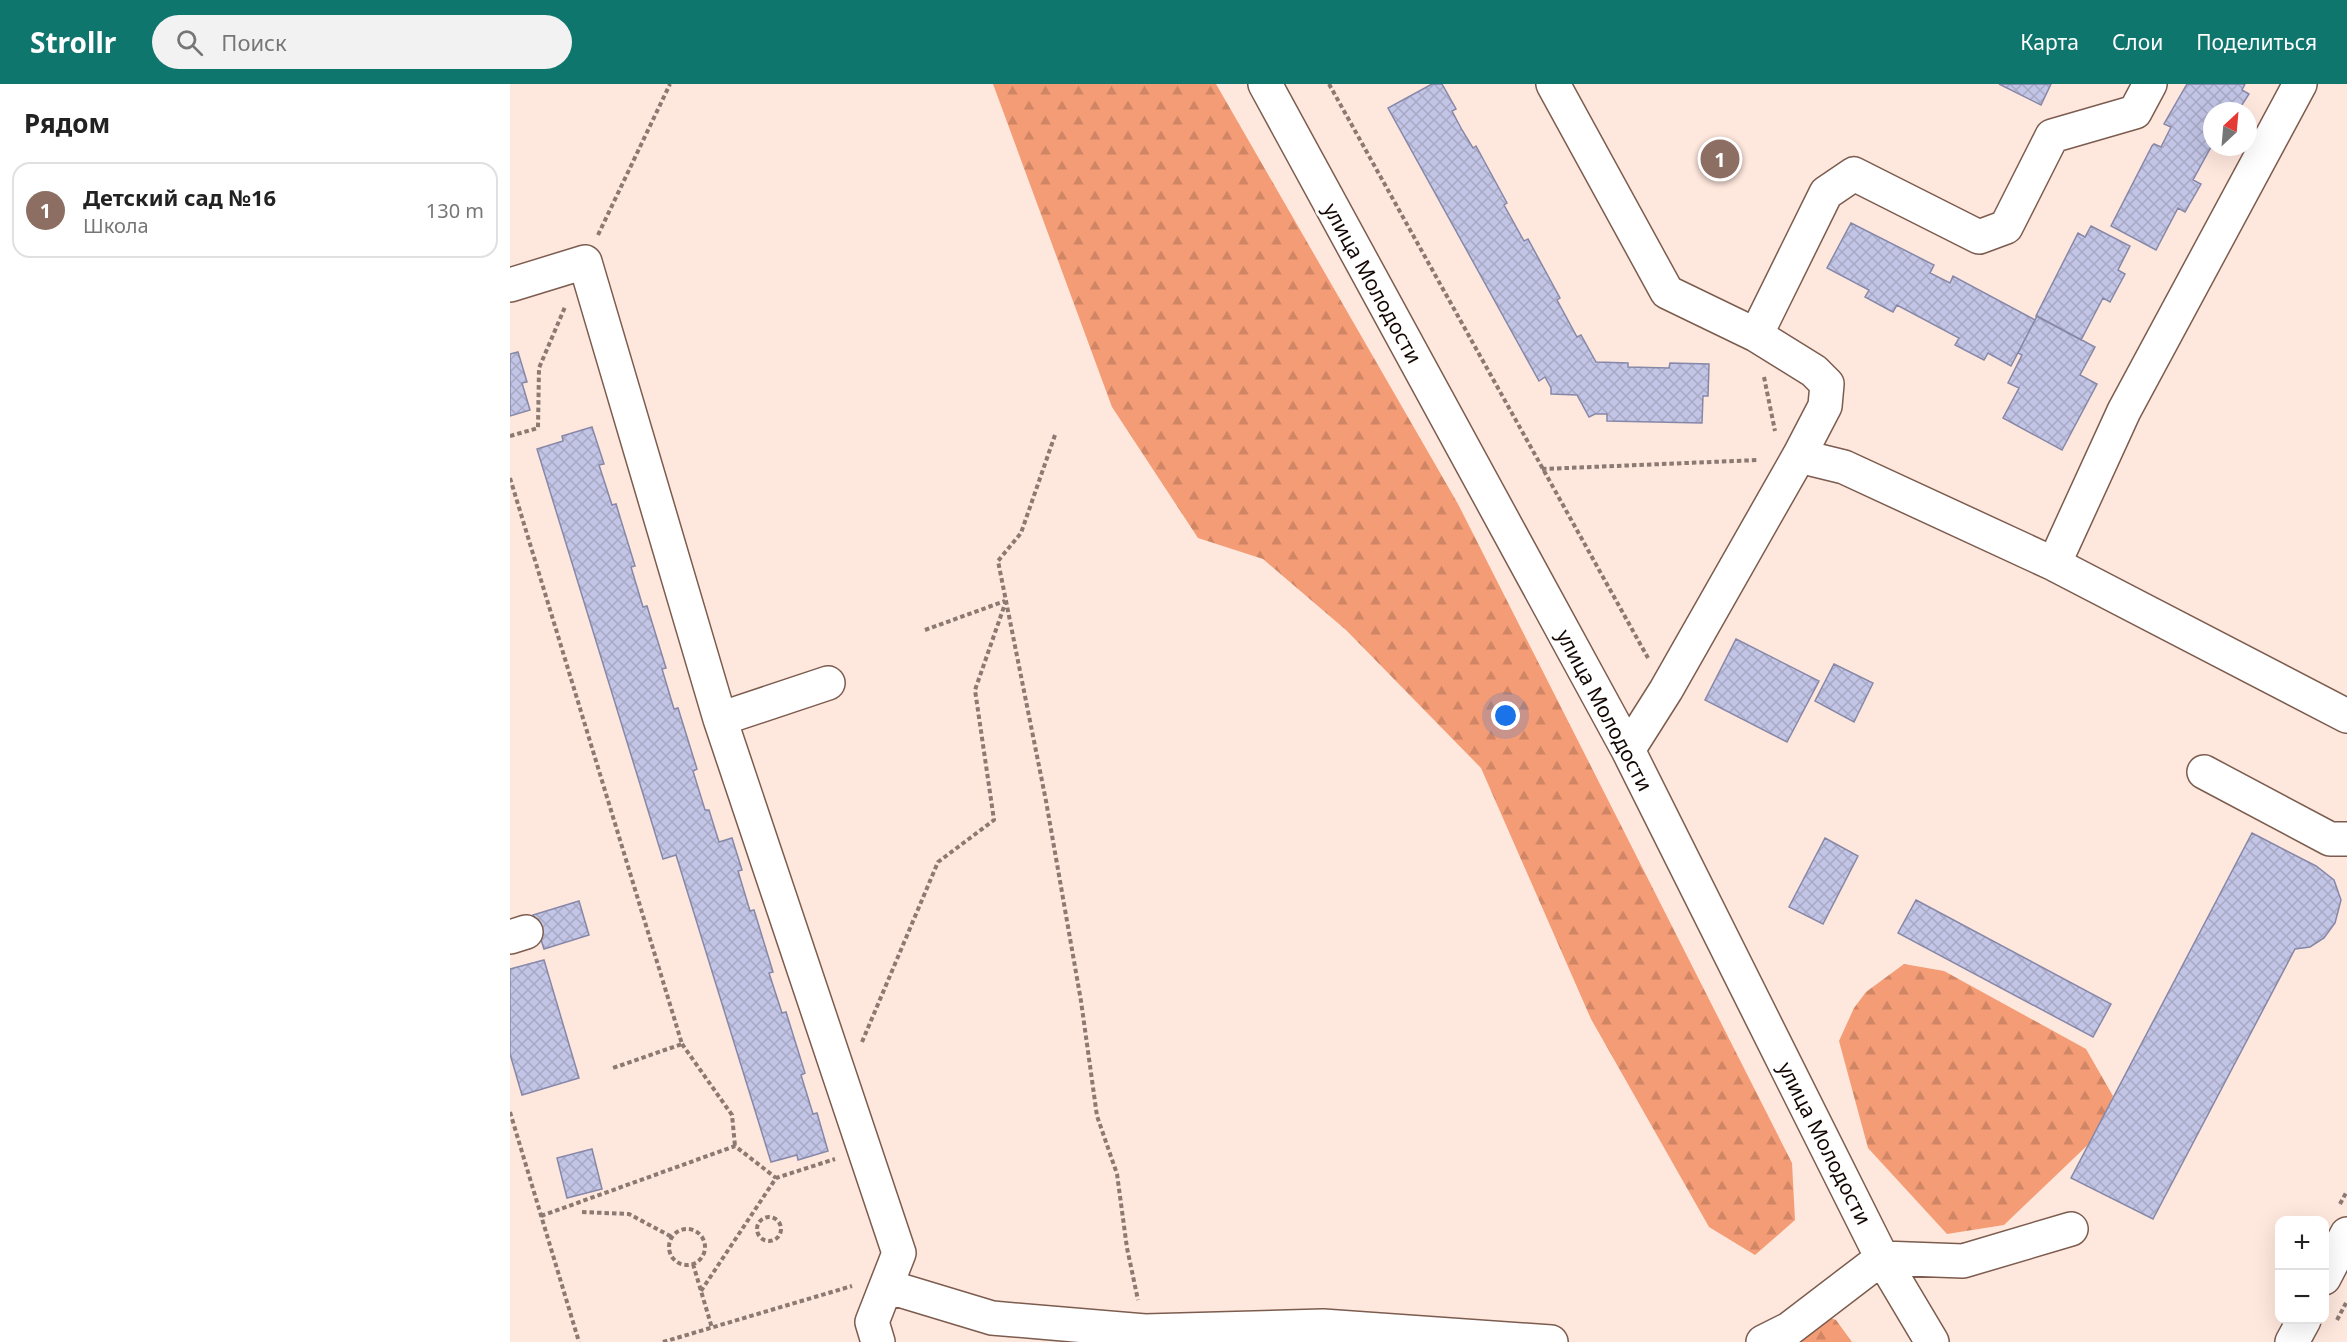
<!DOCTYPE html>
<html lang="ru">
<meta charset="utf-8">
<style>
:root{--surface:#fff;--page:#f2f2f2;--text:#222;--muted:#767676;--line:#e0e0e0;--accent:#0f766e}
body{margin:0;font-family:"Noto Sans",sans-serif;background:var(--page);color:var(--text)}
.controls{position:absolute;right:18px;bottom:18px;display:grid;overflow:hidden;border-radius:12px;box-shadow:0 6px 24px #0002}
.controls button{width:54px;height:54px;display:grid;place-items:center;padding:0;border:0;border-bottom:2px solid var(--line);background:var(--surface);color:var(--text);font:30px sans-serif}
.compass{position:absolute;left:1693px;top:18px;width:54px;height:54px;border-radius:50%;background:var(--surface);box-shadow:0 6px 24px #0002;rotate:26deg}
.you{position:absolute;left:996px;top:632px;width:21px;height:21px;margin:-15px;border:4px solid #fff;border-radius:50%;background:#1a73e8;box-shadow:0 0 0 9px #1a73e833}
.badge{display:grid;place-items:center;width:39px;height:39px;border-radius:50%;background:var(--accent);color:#fff;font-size:20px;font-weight:700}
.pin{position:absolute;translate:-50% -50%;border:3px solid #fff;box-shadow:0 2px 6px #0006}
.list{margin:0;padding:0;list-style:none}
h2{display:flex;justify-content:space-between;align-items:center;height:78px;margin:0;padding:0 24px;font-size:26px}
h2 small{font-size:20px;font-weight:400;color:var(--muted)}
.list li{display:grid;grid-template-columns:39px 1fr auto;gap:18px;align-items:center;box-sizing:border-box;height:96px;margin:0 12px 12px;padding:0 12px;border:2px solid var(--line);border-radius:18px}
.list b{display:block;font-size:22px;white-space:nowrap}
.list p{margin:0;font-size:20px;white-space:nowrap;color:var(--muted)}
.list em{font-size:20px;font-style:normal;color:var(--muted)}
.icon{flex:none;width:33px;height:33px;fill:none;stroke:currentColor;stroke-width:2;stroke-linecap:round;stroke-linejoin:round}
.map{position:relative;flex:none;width:1837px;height:1258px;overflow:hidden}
header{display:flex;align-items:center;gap:36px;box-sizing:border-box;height:84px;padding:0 30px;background:var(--accent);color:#fff}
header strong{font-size:28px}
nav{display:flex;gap:33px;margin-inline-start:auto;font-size:21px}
.search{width:420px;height:54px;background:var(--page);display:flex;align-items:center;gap:15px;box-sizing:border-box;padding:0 21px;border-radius:33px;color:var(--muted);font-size:22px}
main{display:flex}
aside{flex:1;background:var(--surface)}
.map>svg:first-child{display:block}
.forest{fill:url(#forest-firs)}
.building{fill:url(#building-cross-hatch);stroke:#8788a8;stroke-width:1.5}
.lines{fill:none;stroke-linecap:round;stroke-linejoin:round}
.minor-casing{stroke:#7c5c4e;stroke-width:36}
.major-casing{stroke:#7c5c4e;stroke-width:36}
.path{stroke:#8b7972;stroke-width:4;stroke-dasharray:4.5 3;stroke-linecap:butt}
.minor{stroke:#fff;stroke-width:33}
.major{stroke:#fff;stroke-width:33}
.labels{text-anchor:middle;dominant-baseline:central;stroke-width:6;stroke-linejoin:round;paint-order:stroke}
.street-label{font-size:21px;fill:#140804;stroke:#fff}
</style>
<header>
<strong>Strollr</strong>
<div class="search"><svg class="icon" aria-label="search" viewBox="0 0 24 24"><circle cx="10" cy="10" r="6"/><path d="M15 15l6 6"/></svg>Поиск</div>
<nav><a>Карта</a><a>Слои</a><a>Поделиться</a></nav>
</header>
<main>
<aside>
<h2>Рядом<small></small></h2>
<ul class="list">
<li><span class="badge" style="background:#8d6e63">1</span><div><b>Детский сад №16</b><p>Школа</p></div><em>130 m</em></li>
</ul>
</aside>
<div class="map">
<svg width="1837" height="1258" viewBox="0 0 1837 1258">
<defs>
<pattern id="forest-firs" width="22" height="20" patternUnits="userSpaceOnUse" patternTransform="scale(1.5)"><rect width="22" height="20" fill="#f49c75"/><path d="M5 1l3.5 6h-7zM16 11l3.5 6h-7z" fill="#d08564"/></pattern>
<pattern id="building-cross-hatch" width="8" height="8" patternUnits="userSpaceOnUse" patternTransform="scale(1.5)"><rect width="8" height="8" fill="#c3c5e7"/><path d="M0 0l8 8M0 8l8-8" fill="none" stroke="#a7a8c4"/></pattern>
</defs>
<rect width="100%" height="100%" fill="#fee7dd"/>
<!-- forest -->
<path class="forest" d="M 483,0 L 706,0 L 948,420 L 1282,1079 L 1285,1136 L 1245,1171 L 1199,1143 L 1081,935 L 971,684 L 836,546 L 753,475 L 688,454 L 602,323 Z
M 1394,880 L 1434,887 L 1576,965 L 1603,1012 L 1585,1054 L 1494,1141 L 1437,1150 L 1358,1064 L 1329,957 L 1344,924 L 1356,908 Z
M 1303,1227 L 1326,1236 L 1342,1258 L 1273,1258 Z"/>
<!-- building -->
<path class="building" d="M 922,0 L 932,0 L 946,25 L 942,27 L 952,46 L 963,64 L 966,62 L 997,119 L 994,121 L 1014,157 L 1018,155 L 1050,214 L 1047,216 L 1067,253 L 1071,251 L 1086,278 L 1118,279 L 1118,283 L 1159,284 L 1160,279 L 1199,280 L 1198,312 L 1193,312 L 1192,339 L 1097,337 L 1097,330 L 1085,330 L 1079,333 L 1067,311 L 1041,310 L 1041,304 L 1035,293 L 1029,297 L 878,24 Z
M 1489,0 L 1541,0 L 1531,21 Z
M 1677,0 L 1735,0 L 1732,6 L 1739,10 L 1728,27 L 1702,27 L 1702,61 L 1683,96 L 1691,100 L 1675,128 L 1668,124 L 1646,166 L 1601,142 L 1642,62 L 1644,60 L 1651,63 L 1661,43 L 1654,40 Z
M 1341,139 L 1424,181 L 1420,189 L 1440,199 L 1443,192 L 1525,236 L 1501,282 L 1478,269 L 1474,276 L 1445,261 L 1449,254 L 1387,221 L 1383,228 L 1381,227 L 1355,213 L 1359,206 L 1317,184 Z
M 1581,142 L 1620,162 L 1608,186 L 1615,190 L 1614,192 L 1600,218 L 1593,214 L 1571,256 L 1526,232 L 1568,149 L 1575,153 Z
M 1527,232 L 1585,263 L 1570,291 L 1587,300 L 1552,366 L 1493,334 L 1509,304 L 1498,299 L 1512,271 L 1508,269 Z
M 8,268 L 17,298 L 12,299 L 20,326 L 0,332 L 0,270 Z
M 82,343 L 94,380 L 89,381 L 102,421 L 106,420 L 125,482 L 121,483 L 133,523 L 137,522 L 156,584 L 152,585 L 164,625 L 168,624 L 187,685 L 183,687 L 195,726 L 199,726 L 209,758 L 222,754 L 232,786 L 228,787 L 240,827 L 244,826 L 263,888 L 259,889 L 272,929 L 276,928 L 295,989 L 291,991 L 303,1030 L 307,1029 L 318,1067 L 288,1076 L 287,1071 L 261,1078 L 166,771 L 153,775 L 27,365 L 53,357 L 52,352 Z
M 1226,555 L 1309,597 L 1277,658 L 1195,616 Z
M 1324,580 L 1363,599 L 1344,638 L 1305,617 Z
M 1742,749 L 1806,782 L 1824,796 L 1831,816 L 1825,839 L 1814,854 L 1800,863 L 1785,865 L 1643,1135 L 1561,1094 Z
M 1315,754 L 1348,772 L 1313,840 L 1279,823 Z
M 1406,816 L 1601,920 L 1583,953 L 1388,849 Z
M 69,817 L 79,851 L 34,865 L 23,831 Z
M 34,876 L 69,994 L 12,1011 L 0,970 L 0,885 Z
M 82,1065 L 92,1105 L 57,1114 L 47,1074 Z"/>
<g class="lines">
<defs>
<path id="minor" d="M 755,0 L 1118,666 L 1372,1174 L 1422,1258
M 1043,0 L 1157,208 L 1246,251 L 1304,287 L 1317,300 L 1315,322 L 1289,372 L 1156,606 L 1118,666
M 0,201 L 75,178 L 210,635 L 389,1169 L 362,1238 L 368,1258
M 1246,251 L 1316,109 L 1344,90 L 1469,153 L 1496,143 L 1542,52 L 1625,28 L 1640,0
M 1289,372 L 1334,383 L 1544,480 L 1837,632
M 1544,480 L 1614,327 L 1790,0
M 210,635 L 318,599
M 1694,688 L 1820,755 L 1837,755
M 0,853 L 16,848
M 376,1202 L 482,1234 L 635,1247 L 813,1242 L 1041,1258
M 1253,1258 L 1279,1245 L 1372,1174 L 1453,1177 L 1561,1145"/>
<path id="major" d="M 1814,1194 L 1837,1150
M 1782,1258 L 1794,1236"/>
</defs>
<!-- minor casing -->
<use href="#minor" class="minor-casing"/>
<!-- major casing -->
<use href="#major" class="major-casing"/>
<!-- path -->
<path class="path" d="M 819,0 L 1138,574
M 88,151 L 160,0
M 1254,293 L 1265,347
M 545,351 L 511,449 L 488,477 L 536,717 L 571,917 L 587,1032 L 607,1090 L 617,1164 L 628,1216
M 0,352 L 28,344 L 29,284 L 55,223
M 1032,385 L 1249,376
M 0,394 L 172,960 L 103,984
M 415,546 L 495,517
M 352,958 L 428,778 L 484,736 L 465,606 L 496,517
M 172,960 L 222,1031 L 225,1062
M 0,1028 L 69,1258
M 1830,1120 L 1837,1107
M 72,1128 L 119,1130 L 162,1153
M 31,1132 L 225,1062 L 266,1094
M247 1145a12 12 0 1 1 24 0a12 12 0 1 1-24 0Z
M159 1163a18 18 0 1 1 36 0a18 18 0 1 1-36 0Z
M 183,1180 L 202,1244
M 191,1207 L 266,1094 L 325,1075
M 1827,1236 L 1836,1219
M 153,1258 L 342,1202"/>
<!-- minor -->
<use href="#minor" class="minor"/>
<!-- major -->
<use href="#major" class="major"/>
</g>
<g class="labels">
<!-- street labels -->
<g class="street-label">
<text transform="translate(863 199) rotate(61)">улица Молодости</text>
<text transform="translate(1095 626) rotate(62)">улица Молодости</text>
<text transform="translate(1315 1059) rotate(63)">улица Молодости</text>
</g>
</g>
</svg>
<div class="controls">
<button>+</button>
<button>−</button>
</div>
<svg class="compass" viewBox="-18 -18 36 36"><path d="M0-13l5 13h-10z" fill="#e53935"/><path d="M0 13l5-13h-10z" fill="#767676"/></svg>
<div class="you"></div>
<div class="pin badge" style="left:1210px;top:75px;background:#8d6e63">1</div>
</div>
</main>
